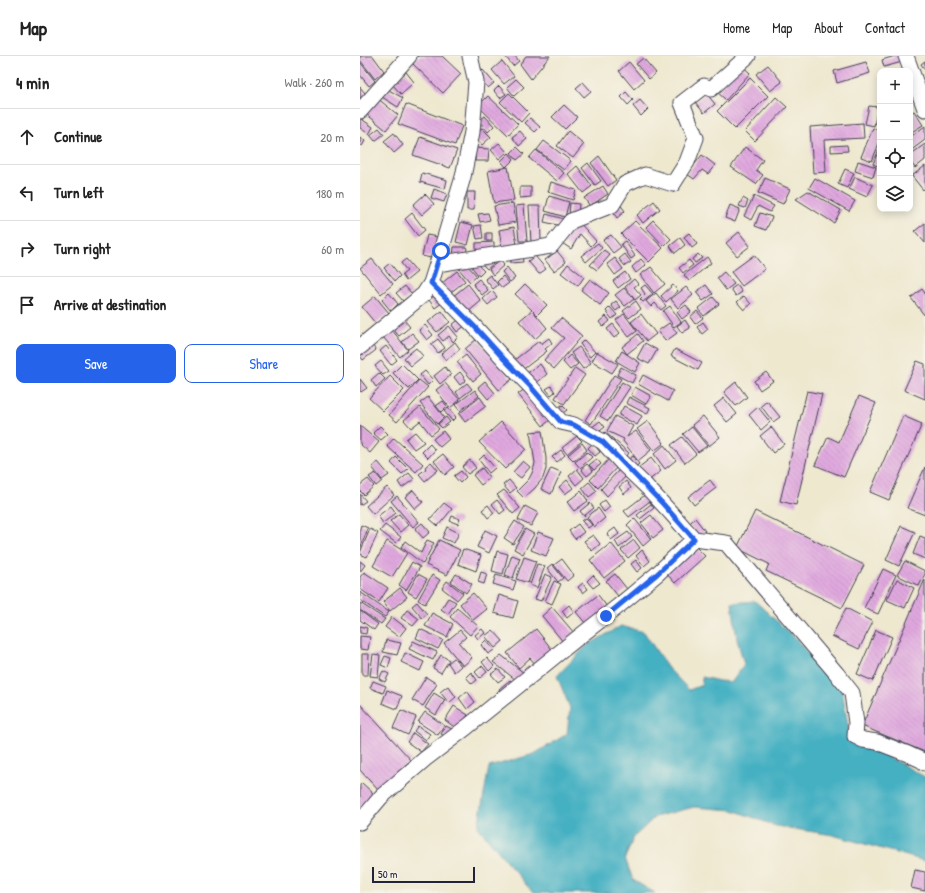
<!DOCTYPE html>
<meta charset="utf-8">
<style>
:root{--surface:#fff;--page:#f6f6f6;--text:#222;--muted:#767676;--line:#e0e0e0;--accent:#2563eb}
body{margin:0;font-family:"Patrick Hand",sans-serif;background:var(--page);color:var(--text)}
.controls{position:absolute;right:12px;top:12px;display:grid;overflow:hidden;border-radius:8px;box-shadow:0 2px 10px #0003}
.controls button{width:36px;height:36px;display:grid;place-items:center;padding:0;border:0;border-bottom:1px solid var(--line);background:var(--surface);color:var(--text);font:20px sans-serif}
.scale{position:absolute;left:12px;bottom:10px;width:103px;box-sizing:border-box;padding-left:4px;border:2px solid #22223b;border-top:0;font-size:11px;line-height:14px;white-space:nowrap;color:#22223b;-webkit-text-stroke:3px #f7f3e8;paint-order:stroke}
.stop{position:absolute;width:12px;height:12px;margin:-9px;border:3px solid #2563eb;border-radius:50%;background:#fff}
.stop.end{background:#2563eb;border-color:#fff;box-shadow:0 1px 4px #0008}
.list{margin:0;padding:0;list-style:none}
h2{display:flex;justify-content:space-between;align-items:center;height:52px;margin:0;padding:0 16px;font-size:17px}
h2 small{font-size:13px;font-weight:400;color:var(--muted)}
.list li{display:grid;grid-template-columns:26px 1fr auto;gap:12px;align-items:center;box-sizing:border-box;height:56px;padding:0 16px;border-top:1px solid var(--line)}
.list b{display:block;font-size:15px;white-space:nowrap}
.list em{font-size:13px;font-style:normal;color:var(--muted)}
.actions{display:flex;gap:8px;padding:12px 16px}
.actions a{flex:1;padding:9px 0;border:1px solid var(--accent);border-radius:8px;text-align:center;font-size:14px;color:var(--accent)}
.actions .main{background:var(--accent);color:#fff}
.icon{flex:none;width:22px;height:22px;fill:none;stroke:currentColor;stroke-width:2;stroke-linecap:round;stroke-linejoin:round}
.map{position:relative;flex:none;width:565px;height:837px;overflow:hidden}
header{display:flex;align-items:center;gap:24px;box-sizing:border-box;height:56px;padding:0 20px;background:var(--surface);border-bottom:1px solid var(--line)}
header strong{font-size:19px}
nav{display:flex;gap:22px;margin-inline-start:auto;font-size:14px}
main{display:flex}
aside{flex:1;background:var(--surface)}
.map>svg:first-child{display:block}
.water{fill:#44b0c2;stroke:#33697e}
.building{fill:url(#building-back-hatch)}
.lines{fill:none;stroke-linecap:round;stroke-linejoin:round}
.street-casing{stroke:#414051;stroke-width:17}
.street{stroke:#fff;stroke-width:15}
.route{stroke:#2563eb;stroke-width:5}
</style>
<header>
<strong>Map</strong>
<nav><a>Home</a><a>Map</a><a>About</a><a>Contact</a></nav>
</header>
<main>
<aside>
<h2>4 min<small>Walk · 260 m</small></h2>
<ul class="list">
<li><svg class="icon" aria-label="ahead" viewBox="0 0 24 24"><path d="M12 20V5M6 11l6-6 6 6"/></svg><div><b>Continue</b></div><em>20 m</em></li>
<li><svg class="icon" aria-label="left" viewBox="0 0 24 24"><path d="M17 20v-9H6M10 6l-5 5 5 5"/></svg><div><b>Turn left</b></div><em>180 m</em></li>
<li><svg class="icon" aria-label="right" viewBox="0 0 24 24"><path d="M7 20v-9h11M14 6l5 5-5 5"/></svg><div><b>Turn right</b></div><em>60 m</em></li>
<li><svg class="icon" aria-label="arrive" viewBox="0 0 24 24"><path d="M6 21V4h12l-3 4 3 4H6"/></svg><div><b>Arrive at destination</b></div></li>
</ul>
<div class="actions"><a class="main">Save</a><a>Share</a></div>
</aside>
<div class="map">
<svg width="565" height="837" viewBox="0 0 565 837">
<defs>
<pattern id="building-back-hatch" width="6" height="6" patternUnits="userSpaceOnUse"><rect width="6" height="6" fill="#e0a8df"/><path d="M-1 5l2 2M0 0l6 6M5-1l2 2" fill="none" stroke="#c090c0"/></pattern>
</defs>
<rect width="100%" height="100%" fill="#f7f3e8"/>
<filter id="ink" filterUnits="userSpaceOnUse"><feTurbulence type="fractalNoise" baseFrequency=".025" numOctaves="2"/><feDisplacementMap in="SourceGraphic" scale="8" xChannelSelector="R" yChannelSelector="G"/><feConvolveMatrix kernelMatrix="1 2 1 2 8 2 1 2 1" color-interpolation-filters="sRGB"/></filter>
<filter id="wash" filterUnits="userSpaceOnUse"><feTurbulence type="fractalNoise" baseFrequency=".012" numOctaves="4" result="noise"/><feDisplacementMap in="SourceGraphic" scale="16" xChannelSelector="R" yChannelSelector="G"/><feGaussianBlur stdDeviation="0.9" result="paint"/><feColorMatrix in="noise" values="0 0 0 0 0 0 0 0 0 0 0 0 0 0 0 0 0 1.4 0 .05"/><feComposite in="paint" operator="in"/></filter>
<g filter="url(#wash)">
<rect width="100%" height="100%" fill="#eee8cf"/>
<!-- water -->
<path class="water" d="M 395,545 L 434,581 L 465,617 L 482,634 L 490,681 L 499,690 L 520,696 L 565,721 L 565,805 L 473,779 L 416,770 L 373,754 L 334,751 L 295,761 L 274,781 L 265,802 L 273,824 L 295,837 L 173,837 L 118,771 L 129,711 L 174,698 L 207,678 L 210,652 L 197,620 L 226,590 L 261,570 L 284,576 L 307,611 L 329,634 L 342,629 L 342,621 L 359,625 L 372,626 L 384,608 L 377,583 L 372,547 Z"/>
<g id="blocks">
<!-- building -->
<path class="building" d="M 0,0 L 13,0 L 24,15 L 15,23 L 0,4 Z
M 58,0 L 82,0 L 101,18 L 83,37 L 52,7 Z
M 145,0 L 155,0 L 159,5 L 153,10 Z
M 166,0 L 190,0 L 171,23 L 160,8 Z
M 535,0 L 541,0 L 542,6 L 524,11 L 522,4 Z
M 283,2 L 296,17 L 289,23 L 276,8 Z
M 142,5 L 154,20 L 144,28 L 132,14 Z
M 565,5 L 565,14 L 561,8 Z
M 0,6 L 15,25 L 9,30 L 0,19 Z
M 269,6 L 284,24 L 274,33 L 259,15 Z
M 506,6 L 510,17 L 477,27 L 474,15 Z
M 381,9 L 390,17 L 366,44 L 357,36 Z
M 408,9 L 422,26 L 410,35 L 396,18 Z
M 123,14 L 134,27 L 128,32 L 117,19 Z
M 46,16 L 54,26 L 41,38 L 32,28 Z
M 390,22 L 408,40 L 375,73 L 357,55 Z
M 156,23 L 164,31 L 154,40 L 147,31 Z
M 223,26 L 231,35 L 224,41 L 216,32 Z
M 139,30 L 146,38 L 140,42 L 134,35 Z
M 0,31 L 9,42 L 0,47 Z
M 27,33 L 43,42 L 38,51 L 22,41 Z
M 266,36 L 273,44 L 268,49 L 261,41 Z
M 149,37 L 169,57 L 161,66 L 140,46 Z
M 346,37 L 355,48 L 344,57 L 335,46 Z
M 128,40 L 158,68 L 148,79 L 118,50 Z
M 416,41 L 427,51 L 395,85 L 385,75 Z
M 17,42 L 38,59 L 26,74 L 5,57 Z
M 280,44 L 288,53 L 281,60 L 273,50 Z
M 46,48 L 102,70 L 95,89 L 38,68 Z
M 204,49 L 217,61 L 205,73 L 192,61 Z
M 509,50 L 518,51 L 514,70 L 505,68 Z
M 554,55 L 563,69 L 550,77 L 550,57 Z
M 125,60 L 134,70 L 128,76 L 119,65 Z
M 0,62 L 13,71 L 9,78 L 0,72 Z
M 170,62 L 180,71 L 175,76 L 165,67 Z
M 503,67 L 504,82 L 464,84 L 466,116 L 453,117 L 450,71 Z
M 565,70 L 565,84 L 550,95 L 550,81 Z
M 19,72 L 24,78 L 15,85 L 10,79 Z
M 122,72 L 131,81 L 122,89 L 114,79 Z
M 513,72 L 520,75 L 520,85 L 512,105 L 501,101 Z
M 160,75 L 167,83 L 159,90 L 152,81 Z
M 208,75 L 224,88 L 213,102 L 197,90 Z
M 34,77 L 43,89 L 34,97 L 24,85 Z
M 0,81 L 5,85 L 2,90 L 0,89 Z
M 60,81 L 97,94 L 90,112 L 53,99 Z
M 184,85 L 211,105 L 204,114 L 177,94 Z
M 139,87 L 147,96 L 139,103 L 131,94 Z
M 565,88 L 565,104 L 555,112 L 550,105 L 550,99 Z
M 487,89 L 488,95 L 471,96 L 471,90 Z
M 157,91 L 164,98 L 157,104 L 151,97 Z
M 385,91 L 403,104 L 396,114 L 403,119 L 396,128 L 371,111 Z
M 520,91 L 520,111 L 513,108 Z
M 116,92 L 129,93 L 128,105 L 115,105 Z
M 176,94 L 204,117 L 197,125 L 169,102 Z
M 149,97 L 154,103 L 146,111 L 141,105 Z
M 342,99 L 355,109 L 348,118 L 342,114 L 334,123 L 327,118 Z
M 239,100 L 256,124 L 248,130 L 231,107 Z
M 498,105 L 516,111 L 513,121 L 495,115 Z
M 228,107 L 241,125 L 235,129 L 222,112 Z
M 217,110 L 232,130 L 223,137 L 208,118 Z
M 565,110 L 565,132 L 563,134 L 552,120 Z
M 148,111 L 154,144 L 134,147 L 128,115 Z
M 485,113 L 494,117 L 487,132 L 478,128 Z
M 62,117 L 87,124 L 85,133 L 60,126 Z
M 495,121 L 513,129 L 507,141 L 489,133 Z
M 405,122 L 430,133 L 423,148 L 398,137 Z
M 455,122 L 495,145 L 489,155 L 449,132 Z
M 191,126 L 216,134 L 213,144 L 188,136 Z
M 243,130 L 248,138 L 230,150 L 224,142 Z
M 160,131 L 171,131 L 171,141 L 160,142 Z
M 74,133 L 87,138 L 84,146 L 71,142 Z
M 448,135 L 481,154 L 474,167 L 436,143 Z
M 107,136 L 115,136 L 114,154 L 107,154 Z
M 65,138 L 74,148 L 62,159 L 53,149 Z
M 189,140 L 209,146 L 205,161 L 185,155 Z
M 394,140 L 414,150 L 410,156 L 398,150 L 391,164 L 384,160 Z
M 383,142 L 388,145 L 385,152 L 379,150 Z
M 294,145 L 300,153 L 283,167 L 277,159 Z
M 153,147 L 156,166 L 138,169 L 134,150 Z
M 210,147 L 219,148 L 218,160 L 209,160 Z
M 259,147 L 265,155 L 257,162 L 251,153 Z
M 164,149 L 167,185 L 159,185 L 156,150 Z
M 370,149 L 380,153 L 375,166 L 365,162 Z
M 169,150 L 180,150 L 181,186 L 171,187 Z
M 52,157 L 65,174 L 58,180 L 45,163 Z
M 128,157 L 130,164 L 120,166 L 118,158 Z
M 400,157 L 412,161 L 406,174 L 395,170 Z
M 186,158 L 204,163 L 202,170 L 184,166 Z
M 293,164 L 311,183 L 304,190 L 286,171 Z
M 218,165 L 236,185 L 231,190 L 220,178 L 211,193 L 202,187 Z
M 275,165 L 303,192 L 289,206 L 261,178 Z
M 101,166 L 113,169 L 108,189 L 96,186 Z
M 565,167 L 565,187 L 555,175 Z
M 121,169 L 123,182 L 117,183 L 114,170 Z
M 154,171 L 157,189 L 142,192 L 139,174 Z
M 379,176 L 390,190 L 377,200 L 366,187 Z
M 126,177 L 132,177 L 132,185 L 126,185 Z
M 329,177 L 337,188 L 332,192 L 324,181 Z
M 67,179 L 77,181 L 71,202 L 62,200 Z
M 251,179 L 261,191 L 253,197 L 243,184 Z
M 320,182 L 325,189 L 315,197 L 310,190 Z
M 265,185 L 275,200 L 271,203 L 261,188 Z
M 134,186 L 134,194 L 116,200 L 116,187 Z
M 238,187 L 242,192 L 226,206 L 221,200 Z
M 94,191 L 107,191 L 106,200 L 93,200 Z
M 244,194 L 250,199 L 237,214 L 230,209 Z
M 197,195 L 206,206 L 194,215 L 185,204 Z
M 265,198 L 271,206 L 265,210 L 259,203 Z
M 338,198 L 342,202 L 335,207 L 332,203 Z
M 394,199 L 405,213 L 382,230 L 371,216 Z
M 162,200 L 163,206 L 150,207 L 150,201 Z
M 175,200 L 186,213 L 179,218 L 168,205 Z
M 347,201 L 351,207 L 329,225 L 324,219 Z
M 255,202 L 263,213 L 255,219 L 247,208 Z
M 12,203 L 33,228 L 21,238 L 0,212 Z
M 46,203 L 57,216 L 46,225 L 42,219 L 47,215 L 41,207 Z
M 139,203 L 127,213 L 122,208 Z
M 281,203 L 286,209 L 276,217 L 272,211 Z
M 140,204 L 144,209 L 133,219 L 129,213 Z
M 329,204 L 333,209 L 323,217 L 319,212 Z
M 30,207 L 40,220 L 35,225 L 24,212 Z
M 208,208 L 224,221 L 218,230 L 201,217 Z
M 118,209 L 124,215 L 119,220 L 111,210 Z
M 108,210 L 117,220 L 110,226 L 98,212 Z
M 147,211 L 155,222 L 150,226 L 142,216 Z
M 291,211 L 305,228 L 294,237 L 280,219 Z
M 97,215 L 105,225 L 90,237 L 82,227 Z
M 265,216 L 270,223 L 258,232 L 253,225 Z
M 364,216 L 374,228 L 366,234 L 357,222 Z
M 130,219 L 138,229 L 133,233 L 125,223 Z
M 143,220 L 149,227 L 142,232 L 137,226 Z
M 119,223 L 128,234 L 122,239 L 113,228 Z
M 230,223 L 249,237 L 240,249 L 221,234 Z
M 274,223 L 278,228 L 274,231 L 281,239 L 275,244 L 265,231 Z
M 108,228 L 121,245 L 107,257 L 92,241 Z
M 165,228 L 187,249 L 177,259 L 173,255 L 187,272 L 175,283 L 159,265 L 172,254 L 155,238 Z
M 285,229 L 293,238 L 283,246 L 280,243 L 285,238 L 281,232 Z
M 313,229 L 318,235 L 306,246 L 301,240 Z
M 346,229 L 353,238 L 343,245 L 336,236 Z
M 377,229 L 382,236 L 376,240 L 371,233 Z
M 45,230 L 52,238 L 43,245 L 36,237 Z
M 326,231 L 333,239 L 318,252 L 311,243 Z
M 264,232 L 274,243 L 265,250 L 255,239 Z
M 562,233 L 565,237 L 565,260 L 551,242 Z
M 132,235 L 137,241 L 128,249 L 123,243 Z
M 29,237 L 38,248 L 31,255 L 22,244 Z
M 296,237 L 306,250 L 301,254 L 295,247 L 291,251 L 286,245 Z
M 76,238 L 83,246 L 75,252 L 69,244 Z
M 15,240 L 29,257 L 16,268 L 2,251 Z
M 384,240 L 391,248 L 384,254 L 377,246 Z
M 353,241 L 359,248 L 344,260 L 338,253 Z
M 256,245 L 261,251 L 256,255 L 251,249 Z
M 276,245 L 281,253 L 269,262 L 263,255 Z
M 326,249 L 331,256 L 322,263 L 317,256 Z
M 310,250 L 321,266 L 314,271 L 303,255 Z
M 250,251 L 257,259 L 252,263 L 246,255 Z
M 82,255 L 90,266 L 77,276 L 68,266 Z
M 337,255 L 343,262 L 335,268 L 330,261 Z
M 106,258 L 111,265 L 97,276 L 92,269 Z
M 264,258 L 277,275 L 269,281 L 256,264 Z
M 281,258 L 296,278 L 287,285 L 271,266 Z
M 246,260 L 250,265 L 243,271 L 239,266 Z
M 201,262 L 222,280 L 194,313 L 184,304 L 204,282 L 192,272 Z
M 44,264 L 50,271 L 39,280 L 33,273 Z
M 325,264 L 330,272 L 322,277 L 317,270 Z
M 343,266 L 348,273 L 342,278 L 337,271 Z
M 309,267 L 317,277 L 306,285 L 298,275 Z
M 253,268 L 260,277 L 254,282 L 247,273 Z
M 65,269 L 73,279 L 67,284 L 59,274 Z
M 89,270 L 98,281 L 93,286 L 89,280 L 83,285 L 78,279 Z
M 32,274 L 48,294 L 40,301 L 23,281 Z
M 52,277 L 59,285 L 48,293 L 42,286 Z
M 278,278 L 283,285 L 267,298 L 262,291 Z
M 189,282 L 192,287 L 185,293 L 187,295 L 161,315 L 153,305 L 179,285 L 181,288 Z
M 78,283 L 85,292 L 78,297 L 71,288 Z
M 117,283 L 152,323 L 139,334 L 105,293 Z
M 224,284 L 235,296 L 230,301 L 220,288 Z
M 95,286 L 100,293 L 86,304 L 81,298 Z
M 285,287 L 297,294 L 289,308 L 277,302 Z
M 12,289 L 16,294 L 3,304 L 0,300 L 0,299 Z
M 26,290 L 37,304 L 31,309 L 20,295 Z
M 219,291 L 231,307 L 223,313 L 211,297 Z
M 56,292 L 63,300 L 51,310 L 44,302 Z
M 315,293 L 342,307 L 338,314 L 311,300 Z
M 262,295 L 280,307 L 275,316 L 256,305 Z
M 237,296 L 258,308 L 252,317 L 232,305 Z
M 106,299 L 121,318 L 113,325 L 97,306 Z
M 210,299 L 218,308 L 210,314 L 203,306 Z
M 21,305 L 29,315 L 23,319 L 15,310 Z
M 557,305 L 565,308 L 565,343 L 544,334 Z
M 42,308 L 58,324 L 49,333 L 33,317 Z
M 180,308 L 187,318 L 174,329 L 166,318 Z
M 85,311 L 91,319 L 80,328 L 74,320 Z
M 261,311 L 276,319 L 272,327 L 257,319 Z
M 215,312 L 225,319 L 204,348 L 195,342 Z
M 65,315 L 73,324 L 68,329 L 60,319 Z
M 100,316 L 106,324 L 100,329 L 94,321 Z
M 406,316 L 413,325 L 400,334 L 394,325 Z
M 19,317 L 25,323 L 16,331 L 11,324 Z
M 254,319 L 261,323 L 231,368 L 225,364 Z
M 283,319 L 313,335 L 308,345 L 278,328 Z
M 30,320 L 44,334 L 23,355 L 9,342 Z
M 0,323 L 7,332 L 1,336 L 0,335 Z
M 59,324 L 68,331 L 37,366 L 29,359 Z
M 125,325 L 135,337 L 128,343 L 118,331 Z
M 262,326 L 270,331 L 248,365 L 240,360 Z
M 376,326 L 387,341 L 376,350 L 364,336 Z
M 85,327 L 100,344 L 90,352 L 76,334 Z
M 107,327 L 112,333 L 100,342 L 96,336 Z
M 191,330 L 195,336 L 191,339 L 186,333 Z
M 275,331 L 291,340 L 286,348 L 271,339 Z
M 165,333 L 190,364 L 183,370 L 158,338 Z
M 115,334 L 119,340 L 100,355 L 95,349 Z
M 447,335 L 462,338 L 436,449 L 420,445 Z
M 499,340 L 516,347 L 484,421 L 455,409 L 468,381 L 479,386 Z
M 68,341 L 84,361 L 77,368 L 60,347 Z
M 120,341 L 126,350 L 105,366 L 99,358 Z
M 269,341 L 290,352 L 287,358 L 266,347 Z
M 364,342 L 377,358 L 367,366 L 354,350 Z
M 83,345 L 87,350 L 81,356 L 76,350 Z
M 407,345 L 420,361 L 413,366 L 401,350 Z
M 202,349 L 207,354 L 203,357 L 199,351 Z
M 264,350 L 282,360 L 277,369 L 259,359 Z
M 60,351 L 79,373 L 71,379 L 60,365 L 51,372 L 44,364 Z
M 398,351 L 410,366 L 401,374 L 389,359 Z
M 88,352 L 96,361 L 92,365 L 84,355 Z
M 255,360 L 273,370 L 267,381 L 276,375 L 291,394 L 278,405 L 263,385 L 264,383 L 247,375 Z
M 343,360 L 360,381 L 349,390 L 332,369 Z
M 543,360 L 562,368 L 529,444 L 510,436 Z
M 86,361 L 90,366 L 82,372 L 78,368 Z
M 240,365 L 245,371 L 236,378 L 231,372 Z
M 288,365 L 304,387 L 294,395 L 277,373 Z
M 141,366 L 166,393 L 145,413 L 119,386 Z
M 0,370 L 19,386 L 10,397 L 0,388 Z
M 20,370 L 28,378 L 21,384 L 13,377 Z
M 332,371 L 347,390 L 338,396 L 323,378 Z
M 411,371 L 424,388 L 413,397 L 400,380 Z
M 83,375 L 89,383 L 80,391 L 73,383 Z
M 182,375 L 186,402 L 186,413 L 183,422 L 175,432 L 164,442 L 157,435 L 169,423 L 173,415 L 175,407 L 170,376 Z
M 55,376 L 64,386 L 54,393 L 46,383 Z
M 245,376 L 269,397 L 264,403 L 239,382 Z
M 217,380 L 222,385 L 207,398 L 202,392 Z
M 322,381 L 336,398 L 325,407 L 311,389 Z
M 34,382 L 63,408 L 56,416 L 27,390 Z
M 222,387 L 227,394 L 214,405 L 208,399 Z
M 233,387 L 240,396 L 235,400 L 228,392 Z
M 70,388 L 75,394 L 68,402 L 62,396 Z
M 304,389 L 316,404 L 305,413 L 294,398 Z
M 201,394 L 205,399 L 197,406 L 192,401 Z
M 227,396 L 232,401 L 220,412 L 215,406 Z
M 83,398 L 94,411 L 85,419 L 74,405 Z
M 124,399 L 135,412 L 129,417 L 119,404 Z
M 273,400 L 279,408 L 273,413 L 266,405 Z
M 36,401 L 48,413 L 42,418 L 31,407 Z
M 291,402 L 301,415 L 288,425 L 278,412 Z
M 237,403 L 241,408 L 234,414 L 229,409 Z
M 249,403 L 257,411 L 238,432 L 230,424 Z
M 110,404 L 116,412 L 108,418 L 102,411 Z
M 163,405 L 170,411 L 161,422 L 153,416 Z
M 18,406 L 29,419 L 22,424 L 12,411 Z
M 71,406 L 78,414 L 65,425 L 59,418 L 66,413 L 65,411 Z
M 227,408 L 233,415 L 227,420 L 221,413 Z
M 565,411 L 565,459 L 547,452 Z
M 122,412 L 130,422 L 121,429 L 113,419 Z
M 191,412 L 201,416 L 191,438 L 181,433 Z
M 217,413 L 224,422 L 216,429 L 209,420 Z
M 260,413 L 267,419 L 247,440 L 241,433 Z
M 101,415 L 106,421 L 100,427 L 94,420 Z
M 15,417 L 22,425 L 16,430 L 9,421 Z
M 49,417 L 54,423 L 42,432 L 38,426 Z
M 8,423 L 14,430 L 4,439 L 0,435 L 0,429 Z
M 149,424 L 156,432 L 150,437 L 143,429 Z
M 207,424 L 213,432 L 205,438 L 199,431 Z
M 350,424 L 356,432 L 334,449 L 328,441 Z
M 266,425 L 271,432 L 264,438 L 259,431 Z
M 229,426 L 237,435 L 229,441 L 222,432 Z
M 27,431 L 34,439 L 13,458 L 6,450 Z
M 53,434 L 63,446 L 55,453 L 45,441 Z
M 144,434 L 160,452 L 153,458 L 137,439 Z
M 221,435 L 228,445 L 214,455 L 207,446 Z
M 0,438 L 6,445 L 0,449 Z
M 285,439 L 290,445 L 269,461 L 264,455 Z
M 37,440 L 59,466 L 53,471 L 31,445 Z
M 137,444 L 145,454 L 140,458 L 132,448 Z
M 245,444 L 250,451 L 244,456 L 239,449 Z
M 84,447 L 92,453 L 78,470 L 70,463 Z
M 230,447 L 234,452 L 224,460 L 220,455 Z
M 291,448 L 294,452 L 280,463 L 277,459 Z
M 128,449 L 134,457 L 128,462 L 122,454 Z
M 31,450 L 36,457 L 23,467 L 18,460 Z
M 165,450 L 178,457 L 171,470 L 158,464 Z
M 238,452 L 245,462 L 234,471 L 227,461 Z
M 395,455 L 504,509 L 482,552 L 406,515 L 409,508 L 377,492 Z
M 39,458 L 48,469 L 40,476 L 30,465 Z
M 291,459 L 303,474 L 293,482 L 281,467 Z
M 92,460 L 100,463 L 98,468 L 90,465 Z
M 226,462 L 232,469 L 228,472 L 222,465 Z
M 274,462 L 291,483 L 283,490 L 267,469 Z
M 335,462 L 345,475 L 338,480 L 329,468 Z
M 155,465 L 164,471 L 153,488 L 144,482 Z
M 62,467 L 70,476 L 63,482 L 55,473 Z
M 218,468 L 224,476 L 215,483 L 209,475 Z
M 1,469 L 8,472 L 0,493 L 0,473 Z
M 25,469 L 41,481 L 36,487 L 20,475 Z
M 541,470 L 555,476 L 539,510 L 526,504 Z
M 87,471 L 99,477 L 94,487 L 82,482 Z
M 255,472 L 259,478 L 251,484 L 247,478 Z
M 10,473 L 18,477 L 7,501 L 0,498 L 0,497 Z
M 165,473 L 174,478 L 163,498 L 154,493 Z
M 125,474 L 137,480 L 129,497 L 117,491 Z
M 178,476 L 194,482 L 186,500 L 171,494 Z
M 268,476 L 272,481 L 259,492 L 255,485 Z
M 233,479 L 240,488 L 232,495 L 224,485 Z
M 560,480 L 565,482 L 565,503 L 553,498 Z
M 67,484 L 74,487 L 63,508 L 41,491 L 45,485 L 61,497 Z
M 79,484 L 100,494 L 87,519 L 66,509 Z
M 274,484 L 280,492 L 268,502 L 261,494 Z
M 27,485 L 47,497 L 32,521 L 13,510 Z
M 251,487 L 265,505 L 244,522 L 230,504 Z
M 334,489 L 345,500 L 315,527 L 305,516 Z
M 103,493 L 121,499 L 116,515 L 98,508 Z
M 282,494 L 290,505 L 284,510 L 276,500 Z
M 137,495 L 148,498 L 143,518 L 132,515 Z
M 152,499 L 160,502 L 153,522 L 145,519 Z
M 164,501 L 176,505 L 168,527 L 156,523 Z
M 202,503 L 214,519 L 207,525 L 194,509 Z
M 276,504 L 282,512 L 277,516 L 271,508 Z
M 0,505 L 5,509 L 0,516 Z
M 545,505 L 565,515 L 565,518 L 559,530 L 537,519 Z
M 52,506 L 60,511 L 46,534 L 39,529 Z
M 177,508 L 185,510 L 177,532 L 170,529 Z
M 192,508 L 203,522 L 198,526 L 187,512 Z
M 523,513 L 536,519 L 518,558 L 504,552 Z
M 4,516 L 28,532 L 19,546 L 0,533 L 0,521 Z
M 121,516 L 127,518 L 124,528 L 118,526 Z
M 58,518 L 67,523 L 56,541 L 48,536 Z
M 96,518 L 112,528 L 106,537 L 91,526 Z
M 185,518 L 192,521 L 181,545 L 175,543 Z
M 255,518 L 267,533 L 258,540 L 246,525 Z
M 72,519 L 80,524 L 65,548 L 58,544 Z
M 136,519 L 156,525 L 153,534 L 133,528 Z
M 233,519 L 240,527 L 233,532 L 227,525 Z
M 537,523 L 554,532 L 545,552 L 527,544 Z
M 565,523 L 565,696 L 502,670 Z
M 87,525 L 103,537 L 97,544 L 82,532 Z
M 194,525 L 201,528 L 192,548 L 185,545 Z
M 223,527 L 228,533 L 223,537 L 218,531 Z
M 40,532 L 47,541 L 30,555 L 23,546 Z
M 0,536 L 29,556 L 25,561 L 0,544 Z
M 113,537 L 127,553 L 113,564 L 100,548 Z
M 139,539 L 158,545 L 153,562 L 134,557 Z
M 238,539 L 248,552 L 227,569 L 216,556 Z
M 88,542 L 96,546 L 88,558 L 81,553 Z
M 57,546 L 67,558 L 62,562 L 52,550 Z
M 0,547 L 25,563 L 21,568 L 0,554 Z
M 209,549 L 214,556 L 207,562 L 202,555 Z
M 192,551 L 215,578 L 204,587 L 182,560 Z
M 97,552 L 118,570 L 110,579 L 90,561 Z
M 486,552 L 513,566 L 499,593 L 472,580 Z
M 47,554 L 59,563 L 53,570 L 41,562 Z
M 0,555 L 18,568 L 14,574 L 0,564 Z
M 72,557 L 93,568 L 87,581 L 65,570 Z
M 32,561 L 46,572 L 39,581 L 25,571 Z
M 0,570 L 7,572 L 6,578 L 0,577 Z
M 60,573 L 83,584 L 78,593 L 56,582 Z
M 122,573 L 125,577 L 118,583 L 115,579 Z
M 176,573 L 194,596 L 177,610 L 170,602 L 159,612 L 147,597 Z
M 100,574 L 106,581 L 99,587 L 112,602 L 103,610 L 84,587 Z
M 133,574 L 143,585 L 135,592 L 125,580 Z
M 516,574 L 532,581 L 513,625 L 497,618 Z
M 0,580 L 10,581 L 8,594 L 0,593 Z
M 26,584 L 41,587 L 37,599 L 23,596 Z
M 126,584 L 134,594 L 128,598 L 121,589 Z
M 53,585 L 77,596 L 73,604 L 49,593 Z
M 45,597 L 64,606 L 60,615 L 41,606 Z
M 2,598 L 9,598 L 8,619 L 2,619 Z
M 13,598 L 20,599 L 18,621 L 10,620 Z
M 81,599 L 89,604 L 81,617 L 73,612 Z
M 141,599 L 164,617 L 156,624 L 133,606 Z
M 25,600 L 31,602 L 28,612 L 21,609 Z
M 94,602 L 101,610 L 94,616 L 88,607 Z
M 127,602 L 134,610 L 129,615 L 122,606 Z
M 169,609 L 173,614 L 168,618 L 164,613 Z
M 122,610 L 127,616 L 120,622 L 115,616 Z
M 138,613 L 145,621 L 138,626 L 131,618 Z
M 23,615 L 29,618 L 25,626 L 19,623 Z
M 111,616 L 117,624 L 112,628 L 106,621 Z
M 66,621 L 77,628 L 63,650 L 52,644 Z
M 150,624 L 155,629 L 143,639 L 139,633 Z
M 13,625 L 26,630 L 23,637 L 10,632 Z
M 88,630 L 96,641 L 89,647 L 80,636 Z
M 27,634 L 42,640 L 37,653 L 22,647 Z
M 107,635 L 115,646 L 107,653 L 99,642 Z
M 74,637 L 85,644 L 76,659 L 65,652 Z
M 0,648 L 51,704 L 18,734 L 0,714 Z
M 94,650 L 108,659 L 98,674 L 85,664 Z
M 41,654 L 56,661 L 48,679 L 33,672 Z
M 65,656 L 84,669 L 78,679 L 58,666 Z
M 58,670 L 70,678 L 66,684 L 54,675 Z
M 86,670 L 94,674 L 89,683 L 81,678 Z
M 53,677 L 68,688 L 61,696 L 47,686 Z
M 2,727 L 14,738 L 0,754 L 0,729 Z
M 555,814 L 565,816 L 565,835 L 551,832 Z"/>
</g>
</g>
<g filter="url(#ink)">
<use href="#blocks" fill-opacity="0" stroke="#414051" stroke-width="1"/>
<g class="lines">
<defs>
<path id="street" d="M 546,0 L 565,53
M 0,55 L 49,0
M 77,208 L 191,190 L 211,165 L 252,149 L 265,128 L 285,119 L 313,128 L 327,106 L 336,82 L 322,47 L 344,30 L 351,33 L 371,15 L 388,0
M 71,227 L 114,270 L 144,303 L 171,331 L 201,366 L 214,369 L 243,386 L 262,407 L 287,431 L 311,457 L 334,483
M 0,291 L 64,238 L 71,227 L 77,208 L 103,121 L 112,76 L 116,26 L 110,0
M 0,766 L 21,741 L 65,703 L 107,671 L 215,584 L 256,552 L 297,518 L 334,483 L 366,487 L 477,618 L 492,637 L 496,667 L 495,680 L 503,684 L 517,686 L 548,698 L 561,704 L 565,707"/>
</defs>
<!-- street casing -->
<use href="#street" class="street-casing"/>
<!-- street -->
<use href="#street" class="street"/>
</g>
</g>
<g class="lines" filter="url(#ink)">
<!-- route -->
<path class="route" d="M 81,195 L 71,227 L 114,270 L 144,303 L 171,331 L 201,366 L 214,369 L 243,386 L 303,448 L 334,483 L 297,518 L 246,560"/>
</g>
</svg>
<div class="controls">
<button>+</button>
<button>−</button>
<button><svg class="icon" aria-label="locate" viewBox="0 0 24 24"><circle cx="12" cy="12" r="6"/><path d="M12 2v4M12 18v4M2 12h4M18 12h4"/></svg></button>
<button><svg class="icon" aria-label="layers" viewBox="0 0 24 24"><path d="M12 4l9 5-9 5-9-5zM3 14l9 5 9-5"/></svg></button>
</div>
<div class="scale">50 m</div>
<div class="stop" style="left:81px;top:195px"></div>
<div class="stop end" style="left:246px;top:560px"></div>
</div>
</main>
